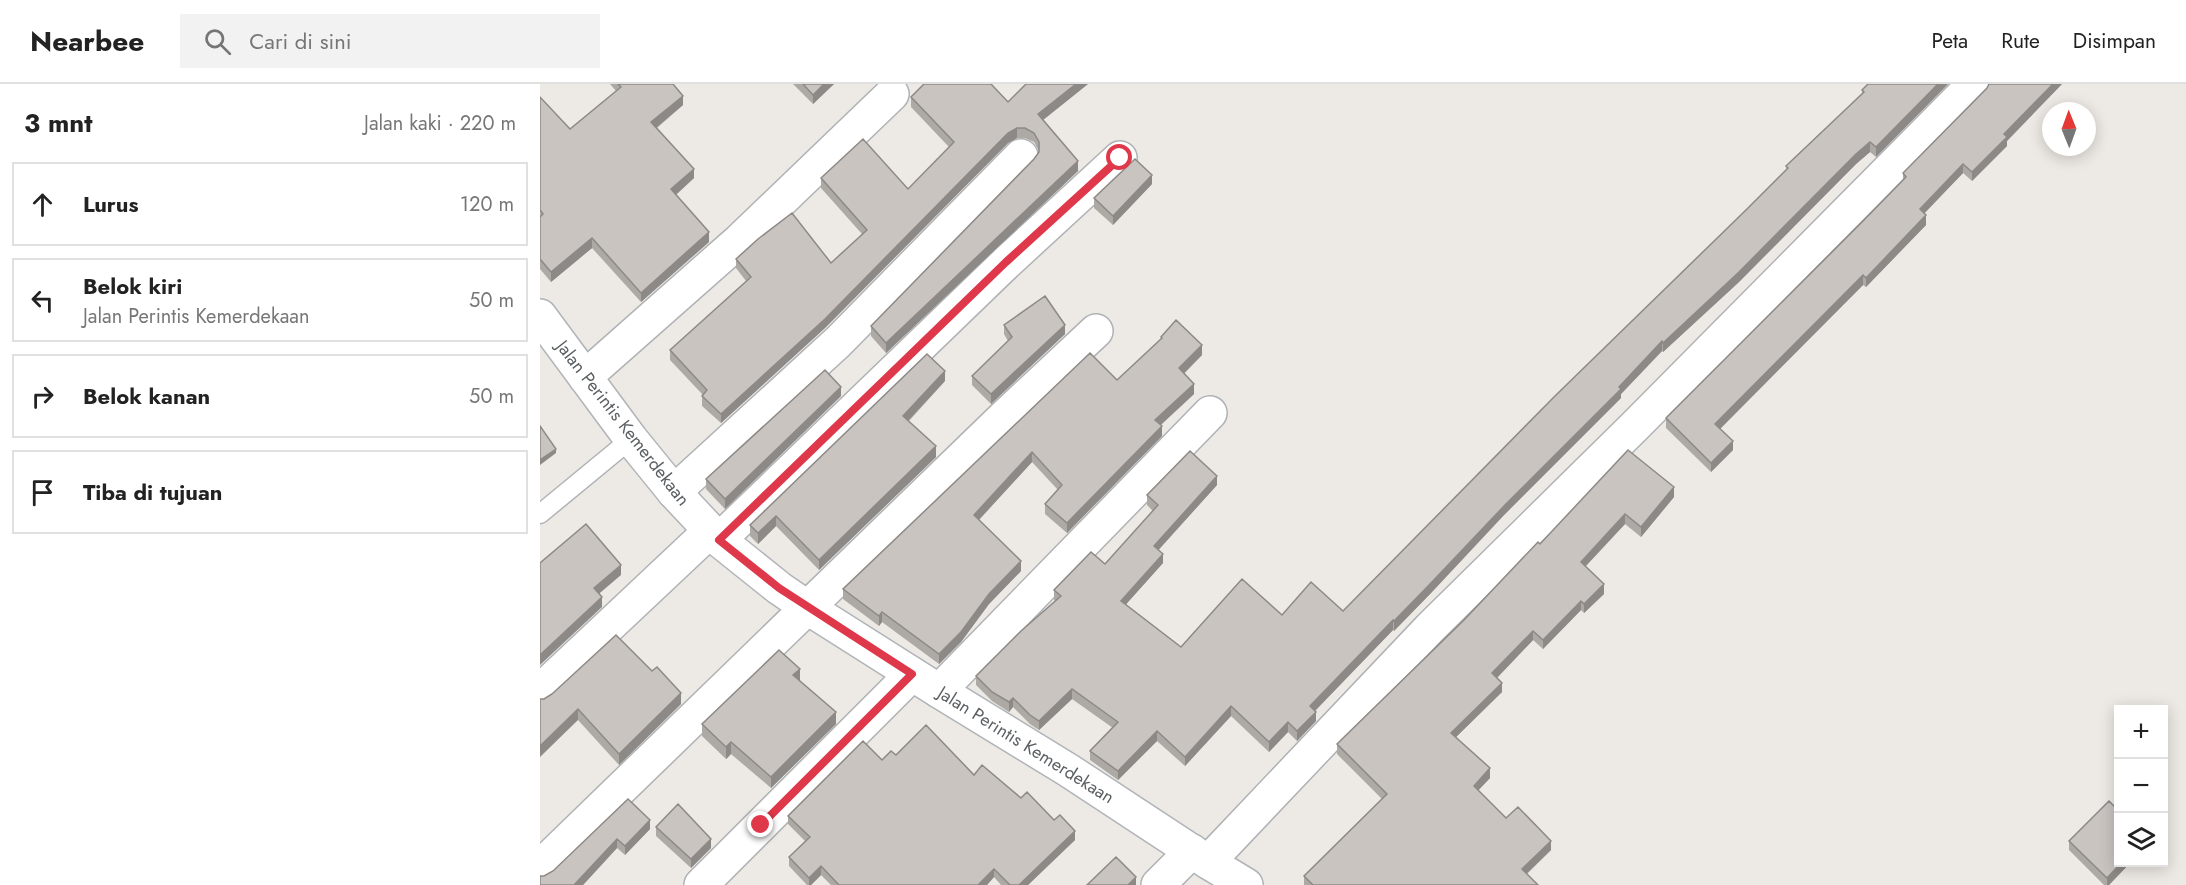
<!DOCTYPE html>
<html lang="id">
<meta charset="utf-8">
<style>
:root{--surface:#fff;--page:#f2f2f2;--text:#222;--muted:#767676;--line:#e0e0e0}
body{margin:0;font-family:Jost,sans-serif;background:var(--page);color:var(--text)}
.controls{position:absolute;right:18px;bottom:18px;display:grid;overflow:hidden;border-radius:0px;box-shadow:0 3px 15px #0003}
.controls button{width:54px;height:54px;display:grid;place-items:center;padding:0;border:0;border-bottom:2px solid var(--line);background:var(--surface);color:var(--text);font:30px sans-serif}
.compass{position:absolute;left:1502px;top:18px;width:54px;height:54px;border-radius:50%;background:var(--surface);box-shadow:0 3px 15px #0003;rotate:359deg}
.stop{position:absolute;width:18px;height:18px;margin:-14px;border:4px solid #df384a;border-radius:50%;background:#fff}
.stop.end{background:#df384a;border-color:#fff;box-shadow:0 2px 6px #0008}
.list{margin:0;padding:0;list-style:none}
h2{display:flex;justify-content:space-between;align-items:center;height:78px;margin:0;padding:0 24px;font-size:26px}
h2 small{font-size:20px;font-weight:400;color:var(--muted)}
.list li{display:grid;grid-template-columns:39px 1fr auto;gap:18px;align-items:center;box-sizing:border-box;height:84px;margin:0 12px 12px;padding:0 12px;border:2px solid var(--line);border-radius:0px}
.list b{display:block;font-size:22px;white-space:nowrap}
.list p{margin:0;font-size:20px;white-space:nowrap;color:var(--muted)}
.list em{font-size:20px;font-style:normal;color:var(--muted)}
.icon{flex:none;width:33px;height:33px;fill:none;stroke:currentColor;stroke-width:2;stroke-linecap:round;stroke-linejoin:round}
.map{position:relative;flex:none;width:1646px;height:801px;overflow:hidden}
header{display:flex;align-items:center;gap:36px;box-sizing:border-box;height:84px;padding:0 30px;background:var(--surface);border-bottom:2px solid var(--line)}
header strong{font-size:28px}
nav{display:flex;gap:33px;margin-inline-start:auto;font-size:21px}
.search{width:420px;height:54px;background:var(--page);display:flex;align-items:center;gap:15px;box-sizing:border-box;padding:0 21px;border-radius:0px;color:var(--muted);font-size:22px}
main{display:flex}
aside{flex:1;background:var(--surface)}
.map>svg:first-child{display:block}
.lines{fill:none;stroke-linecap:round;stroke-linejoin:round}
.lane-casing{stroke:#afb2b5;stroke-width:21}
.street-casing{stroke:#afb2b5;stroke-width:36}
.secondary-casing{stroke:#b0b4b8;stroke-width:36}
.lane{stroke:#fff;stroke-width:18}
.street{stroke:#fff;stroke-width:33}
.secondary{stroke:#fff;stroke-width:33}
.wall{fill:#ada9a5}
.shaded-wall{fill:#8d8986}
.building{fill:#c9c4c0;stroke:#8d8986;stroke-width:1.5}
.route{stroke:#df384a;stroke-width:8}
.labels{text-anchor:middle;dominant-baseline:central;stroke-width:4.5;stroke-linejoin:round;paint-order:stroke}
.street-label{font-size:18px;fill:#5c6063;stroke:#fff}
</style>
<header>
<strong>Nearbee</strong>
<div class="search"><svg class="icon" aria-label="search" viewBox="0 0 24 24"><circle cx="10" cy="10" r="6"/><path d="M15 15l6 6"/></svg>Cari di sini</div>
<nav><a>Peta</a><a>Rute</a><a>Disimpan</a></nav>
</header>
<main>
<aside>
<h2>3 mnt<small>Jalan kaki · 220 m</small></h2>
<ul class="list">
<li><svg class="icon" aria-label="ahead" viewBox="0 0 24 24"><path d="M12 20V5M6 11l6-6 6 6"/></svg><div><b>Lurus</b></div><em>120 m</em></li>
<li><svg class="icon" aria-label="left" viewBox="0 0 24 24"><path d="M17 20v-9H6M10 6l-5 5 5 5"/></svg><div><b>Belok kiri</b><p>Jalan Perintis Kemerdekaan</p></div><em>50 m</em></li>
<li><svg class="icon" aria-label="right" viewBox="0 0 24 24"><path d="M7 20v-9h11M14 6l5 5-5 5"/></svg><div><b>Belok kanan</b></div><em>50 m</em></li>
<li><svg class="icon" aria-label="arrive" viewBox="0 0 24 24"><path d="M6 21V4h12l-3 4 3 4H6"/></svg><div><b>Tiba di tujuan</b></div></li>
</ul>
</aside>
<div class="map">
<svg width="1646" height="801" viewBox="0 0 1646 801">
<rect width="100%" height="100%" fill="#ede9e4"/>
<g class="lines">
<defs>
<path id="lane" d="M 0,430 L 91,355"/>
<path id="street" d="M 45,293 L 200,156 L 352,10
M 134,408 L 298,258 L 481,72
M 179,456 L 466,179 L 580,74
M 0,607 L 170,447
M 399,607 L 670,329
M 668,778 L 890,544 L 1095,342 L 1434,0
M 0,783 L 464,333 L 556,247
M 161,801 L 372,590
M 618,801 L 652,767"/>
<path id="secondary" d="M 0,232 L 91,355 L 134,408 L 179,456 L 239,504 L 268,524 L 399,607 L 528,686 L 668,778 L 706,801"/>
</defs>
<!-- lane casing -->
<use href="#lane" class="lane-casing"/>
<!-- street casing -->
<use href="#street" class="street-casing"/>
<!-- secondary casing -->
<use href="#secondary" class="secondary-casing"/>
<!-- lane -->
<use href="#lane" class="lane"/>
<!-- street -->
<use href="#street" class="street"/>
<!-- secondary -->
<use href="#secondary" class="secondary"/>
</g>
<!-- wall -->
<path class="wall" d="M 70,0 L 133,0 L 143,21 L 117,44 L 154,94 L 136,111 L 169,158 L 101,218 L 52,164 L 11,198 L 0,185 L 0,13 L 30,45 L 76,7 Z
M 253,0 L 294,0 L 273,20 Z
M 548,0 L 503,36 L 538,87 L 346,269 L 331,252 L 331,242 L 494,75 L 499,67 L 494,58 L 485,54 L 477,54 L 468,59 L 285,244 L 181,339 L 162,322 L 162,312 L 163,311 L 130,276 L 130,266 L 206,197 L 196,184 L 196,175 L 291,179 L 322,150 L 281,104 L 281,94 L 368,105 L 409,63 L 371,23 L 371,13 L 468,18 Z
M 1328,0 L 1408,0 L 1336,73 L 1330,68 L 1316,80 L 1199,198 L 1123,268 L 1122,267 L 1081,310 L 1081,314 L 964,431 L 891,509 L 854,547 L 853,546 L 775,627 L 776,637 L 757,657 L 748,648 L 729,668 L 691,632 L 645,682 L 617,657 L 578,696 L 550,676 L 550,667 L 573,644 L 532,615 L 499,646 L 490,640 L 473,623 L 469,628 L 452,617 L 436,601 L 436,592 L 515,517 L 514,516 L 514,506 L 565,480 L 613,427 L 607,421 L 607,411 L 677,401 L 618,466 L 623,479 L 586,520 L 641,563 L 742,531 L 803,527 L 1207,125 L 1246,86 L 1246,82 L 1322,10 L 1322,6 Z
M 1449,0 L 1522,0 L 1467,57 L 1467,62 L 1432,97 L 1423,89 L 1384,129 L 1386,141 L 1326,203 L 1323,201 L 1180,345 L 1193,366 L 1171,388 L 1126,344 L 1126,334 L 1324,136 L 1363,96 L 1363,89 L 1447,4 Z
M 612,100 L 573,141 L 554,124 L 554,114 Z
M 464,241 L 525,250 L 451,320 L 432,301 L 432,292 L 468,257 L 464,250 Z
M 621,253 L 662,271 L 644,290 L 654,310 L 621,341 L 622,352 L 527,449 L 505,430 L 505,420 L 518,406 L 492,378 L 439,436 L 481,487 L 449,520 L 421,558 L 399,580 L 342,538 L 339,542 L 303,515 L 303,505 L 577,296 L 621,255 Z
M 405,297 L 369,337 L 396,373 L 279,486 L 236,442 L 218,460 L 210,452 L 210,441 Z
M 301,312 L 185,425 L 166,405 L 166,395 Z
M 1134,413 L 1101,453 L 1085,440 L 1046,482 L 1064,510 L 1044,529 L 1041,526 L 1003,565 L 993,556 L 957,594 L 962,608 L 916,653 L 950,694 L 938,706 L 966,734 L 1011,766 L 987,790 L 998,801 L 764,801 L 764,792 L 842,715 L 797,670 L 797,660 L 1000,460 Z
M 259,597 L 296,640 L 231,704 L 191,670 L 186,675 L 162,652 L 162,640 Z
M 0,615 L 141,620 L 79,681 L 38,636 Z
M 356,671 L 434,691 L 481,714 L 535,756 L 488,801 L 461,801 L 454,793 L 447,801 L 291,801 L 281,791 L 271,801 L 267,801 L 249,782 L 249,773 L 265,757 L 248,740 L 248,732 L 342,676 Z
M 88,715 L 110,745 L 85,771 L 77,764 L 43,801 L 0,801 Z
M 116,743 L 171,764 L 151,784 L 116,752 Z
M 1529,757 L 1591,778 L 1569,801 L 1564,801 L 1529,766 Z"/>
<!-- shaded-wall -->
<path class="shaded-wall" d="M 284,0 L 294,0 L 273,20 L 273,11 Z
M 536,0 L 548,0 L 498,40 L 498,30 Z
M 1398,0 L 1408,0 L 1336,73 L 1336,63 Z
M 1513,0 L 1522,0 L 1467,57 L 1467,62 L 1432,97 L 1432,88 L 1464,50 Z
M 143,12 L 143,21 L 111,48 L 111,38 Z
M 477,44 L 477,54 L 468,59 L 285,244 L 181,339 L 181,330 L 468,49 Z
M 1330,58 L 1330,68 L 1316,80 L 1199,198 L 1123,268 L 1123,259 L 1316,70 Z
M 538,77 L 538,87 L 346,269 L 346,259 Z
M 1423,80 L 1423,89 L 1380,134 L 1380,125 Z
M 154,85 L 154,94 L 131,115 L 131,105 Z
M 612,91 L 612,100 L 573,141 L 573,132 Z
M 1386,131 L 1386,141 L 1326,203 L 1326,194 Z
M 169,148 L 169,158 L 101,218 L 101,209 Z
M 52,154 L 52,164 L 11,198 L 11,188 Z
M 1323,191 L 1323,201 L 1175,350 L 1175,340 Z
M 525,241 L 525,250 L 451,320 L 451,310 Z
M 1122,257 L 1122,267 L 1081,310 L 1081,314 L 964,431 L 891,509 L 854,547 L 854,537 Z
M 662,261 L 662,271 L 639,294 L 639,284 Z
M 405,287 L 405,297 L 363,342 L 363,332 Z
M 654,300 L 654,310 L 615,346 L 615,336 Z
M 301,303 L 301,312 L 185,425 L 185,415 Z
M 622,342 L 622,352 L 527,449 L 527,439 Z
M 1193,357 L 1193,366 L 1171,388 L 1171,379 Z
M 396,362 L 396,373 L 279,486 L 279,476 Z
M 16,365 L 16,369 L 0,381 L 0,376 Z
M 492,368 L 492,378 L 434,441 L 434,431 Z
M 677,392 L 677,401 L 614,471 L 614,462 Z
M 1134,403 L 1134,413 L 1101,453 L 1101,443 Z
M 1085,430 L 1085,440 L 1041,487 L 1041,478 Z
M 236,432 L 236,442 L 218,460 L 218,449 Z
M 623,470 L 623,479 L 581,526 L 581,517 Z
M 481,477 L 481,487 L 449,520 L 421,558 L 399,580 L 399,570 L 449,510 Z
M 81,481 L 81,491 L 54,514 L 54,504 Z
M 1064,500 L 1064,510 L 1044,529 L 1044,520 Z
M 62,513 L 62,523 L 0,581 L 0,571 Z
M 1041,517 L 1041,526 L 1003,565 L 1003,556 Z
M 342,528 L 342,538 L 339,542 L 339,532 Z
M 853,536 L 853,546 L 770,632 L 770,622 Z
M 993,547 L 993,556 L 952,599 L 952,589 Z
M 260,585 L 260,597 L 253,591 Z
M 962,599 L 962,608 L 911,658 L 911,649 Z
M 532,605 L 532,615 L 499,646 L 499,637 Z
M 141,609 L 141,620 L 79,681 L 79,670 Z
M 473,614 L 473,623 L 469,628 L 469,618 Z
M 691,622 L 691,632 L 645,682 L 645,673 Z
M 38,625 L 38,636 L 0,673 L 0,662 Z
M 296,628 L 296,640 L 231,704 L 231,693 Z
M 776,628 L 776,637 L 757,657 L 757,647 Z
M 748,638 L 748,648 L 729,668 L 729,658 Z
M 617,647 L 617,657 L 578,696 L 578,687 Z
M 191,658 L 191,670 L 186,675 L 186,663 Z
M 950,684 L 950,694 L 934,711 L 934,702 Z
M 110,736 L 110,745 L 85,771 L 85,762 Z
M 535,747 L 535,756 L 488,801 L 479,801 Z
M 77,755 L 77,764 L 43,801 L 34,801 Z
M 171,755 L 171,764 L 151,784 L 151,775 Z
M 1011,757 L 1011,766 L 982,794 L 982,785 Z
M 1582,778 L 1591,778 L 1569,801 L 1567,801 L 1567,794 Z
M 281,782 L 281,791 L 271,801 L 269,801 L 269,794 Z
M 454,785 L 454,793 L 447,801 L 438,801 Z
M 596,793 L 596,801 L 588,801 Z"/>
<!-- building -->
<path class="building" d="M 78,0 L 133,0 L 143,12 L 111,38 L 154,85 L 131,105 L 169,148 L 101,209 L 52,154 L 11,188 L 0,175 L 0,133 L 3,130 L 0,126 L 0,13 L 30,45 L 81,3 Z
M 263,0 L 284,0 L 273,11 Z
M 384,0 L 451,0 L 468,18 L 486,0 L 536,0 L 498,30 L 538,77 L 346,259 L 331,242 L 494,75 L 499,68 L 499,58 L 494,49 L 485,44 L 477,44 L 468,49 L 285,235 L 181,330 L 162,312 L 167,306 L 130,266 L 211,193 L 196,175 L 218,155 L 252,129 L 291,179 L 327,146 L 281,94 L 323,55 L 368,105 L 414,58 L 371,13 Z
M 1328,0 L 1398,0 L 1336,63 L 1330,58 L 1316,70 L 1199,188 L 1123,259 L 1122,257 L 1079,303 L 1081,305 L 964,422 L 891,499 L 854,537 L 853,536 L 770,622 L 776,628 L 757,647 L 748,638 L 729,658 L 691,622 L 645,673 L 617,647 L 578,687 L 550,667 L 578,638 L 532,605 L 499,637 L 490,631 L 473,614 L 469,618 L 452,608 L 436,592 L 481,547 L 521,512 L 514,506 L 551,468 L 565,480 L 618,421 L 607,411 L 650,367 L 677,392 L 614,462 L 623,470 L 581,517 L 641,563 L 702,495 L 742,531 L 771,498 L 803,527 L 1015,312 L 1207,125 L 1248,84 L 1246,82 L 1324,8 L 1322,6 Z
M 1449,0 L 1513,0 L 1464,50 L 1467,53 L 1432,88 L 1423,80 L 1380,125 L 1386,131 L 1326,194 L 1323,191 L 1175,340 L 1193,357 L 1171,379 L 1126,334 L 1324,136 L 1366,93 L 1363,89 L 1447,4 Z
M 595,75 L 612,91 L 573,132 L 554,114 Z
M 505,212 L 525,241 L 451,310 L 432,292 L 472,253 L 464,241 Z
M 636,236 L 662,261 L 639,284 L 654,300 L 615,336 L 622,342 L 527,439 L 505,420 L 522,401 L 492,368 L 434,431 L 481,477 L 449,510 L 421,548 L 399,570 L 342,528 L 339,532 L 303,505 L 550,269 L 577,296 L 622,254 L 621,253 Z
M 387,270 L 405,287 L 363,332 L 396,362 L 279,476 L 236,432 L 218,449 L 210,441 Z
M 285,286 L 301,303 L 185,415 L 166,395 Z
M 0,342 L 16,365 L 0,376 Z
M 1088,366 L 1134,403 L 1101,443 L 1085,430 L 1041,478 L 1064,500 L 1044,520 L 1041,517 L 1003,556 L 993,547 L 952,589 L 962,599 L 911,649 L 950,684 L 934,702 L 966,734 L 978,723 L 1011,757 L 982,785 L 998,801 L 773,801 L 764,792 L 847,710 L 797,660 L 924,536 L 998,458 L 1000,460 Z
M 46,440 L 81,481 L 54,504 L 62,513 L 0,571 L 0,479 Z
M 76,551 L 112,587 L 117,583 L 141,609 L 79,670 L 38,625 L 0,662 L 0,615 L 4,615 L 12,610 Z
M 239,566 L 260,585 L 253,591 L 296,628 L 231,693 L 191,658 L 186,663 L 162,640 Z
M 386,641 L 434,691 L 442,681 L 481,714 L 487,708 L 514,736 L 520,731 L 535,747 L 479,801 L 470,801 L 454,785 L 438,801 L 299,801 L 281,782 L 269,794 L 249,773 L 270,753 L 248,732 L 323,657 L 342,676 L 351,667 L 356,671 Z
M 88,715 L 110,736 L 85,762 L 77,755 L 34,801 L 0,801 L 0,792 L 4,792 L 13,787 Z
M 1569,717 L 1578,726 L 1578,778 L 1582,778 L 1567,794 L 1529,757 Z
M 138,720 L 171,755 L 151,775 L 116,743 Z
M 576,773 L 596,793 L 588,801 L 547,801 Z"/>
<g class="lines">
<!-- route -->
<path class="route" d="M 221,741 L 372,590 L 239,504 L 179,456 L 466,178 L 580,74"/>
</g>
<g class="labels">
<!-- street labels -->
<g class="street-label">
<text transform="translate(83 339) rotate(52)">Jalan Perintis Kemerdekaan</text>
<text transform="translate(486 661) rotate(32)">Jalan Perintis Kemerdekaan</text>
</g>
</g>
</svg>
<div class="controls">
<button>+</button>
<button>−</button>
<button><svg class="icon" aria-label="layers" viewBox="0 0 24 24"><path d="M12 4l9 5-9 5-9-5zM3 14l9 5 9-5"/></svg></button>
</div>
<svg class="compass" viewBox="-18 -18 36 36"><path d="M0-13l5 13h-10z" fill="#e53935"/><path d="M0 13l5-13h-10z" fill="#767676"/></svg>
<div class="stop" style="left:580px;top:74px"></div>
<div class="stop end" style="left:221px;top:741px"></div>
</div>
</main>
